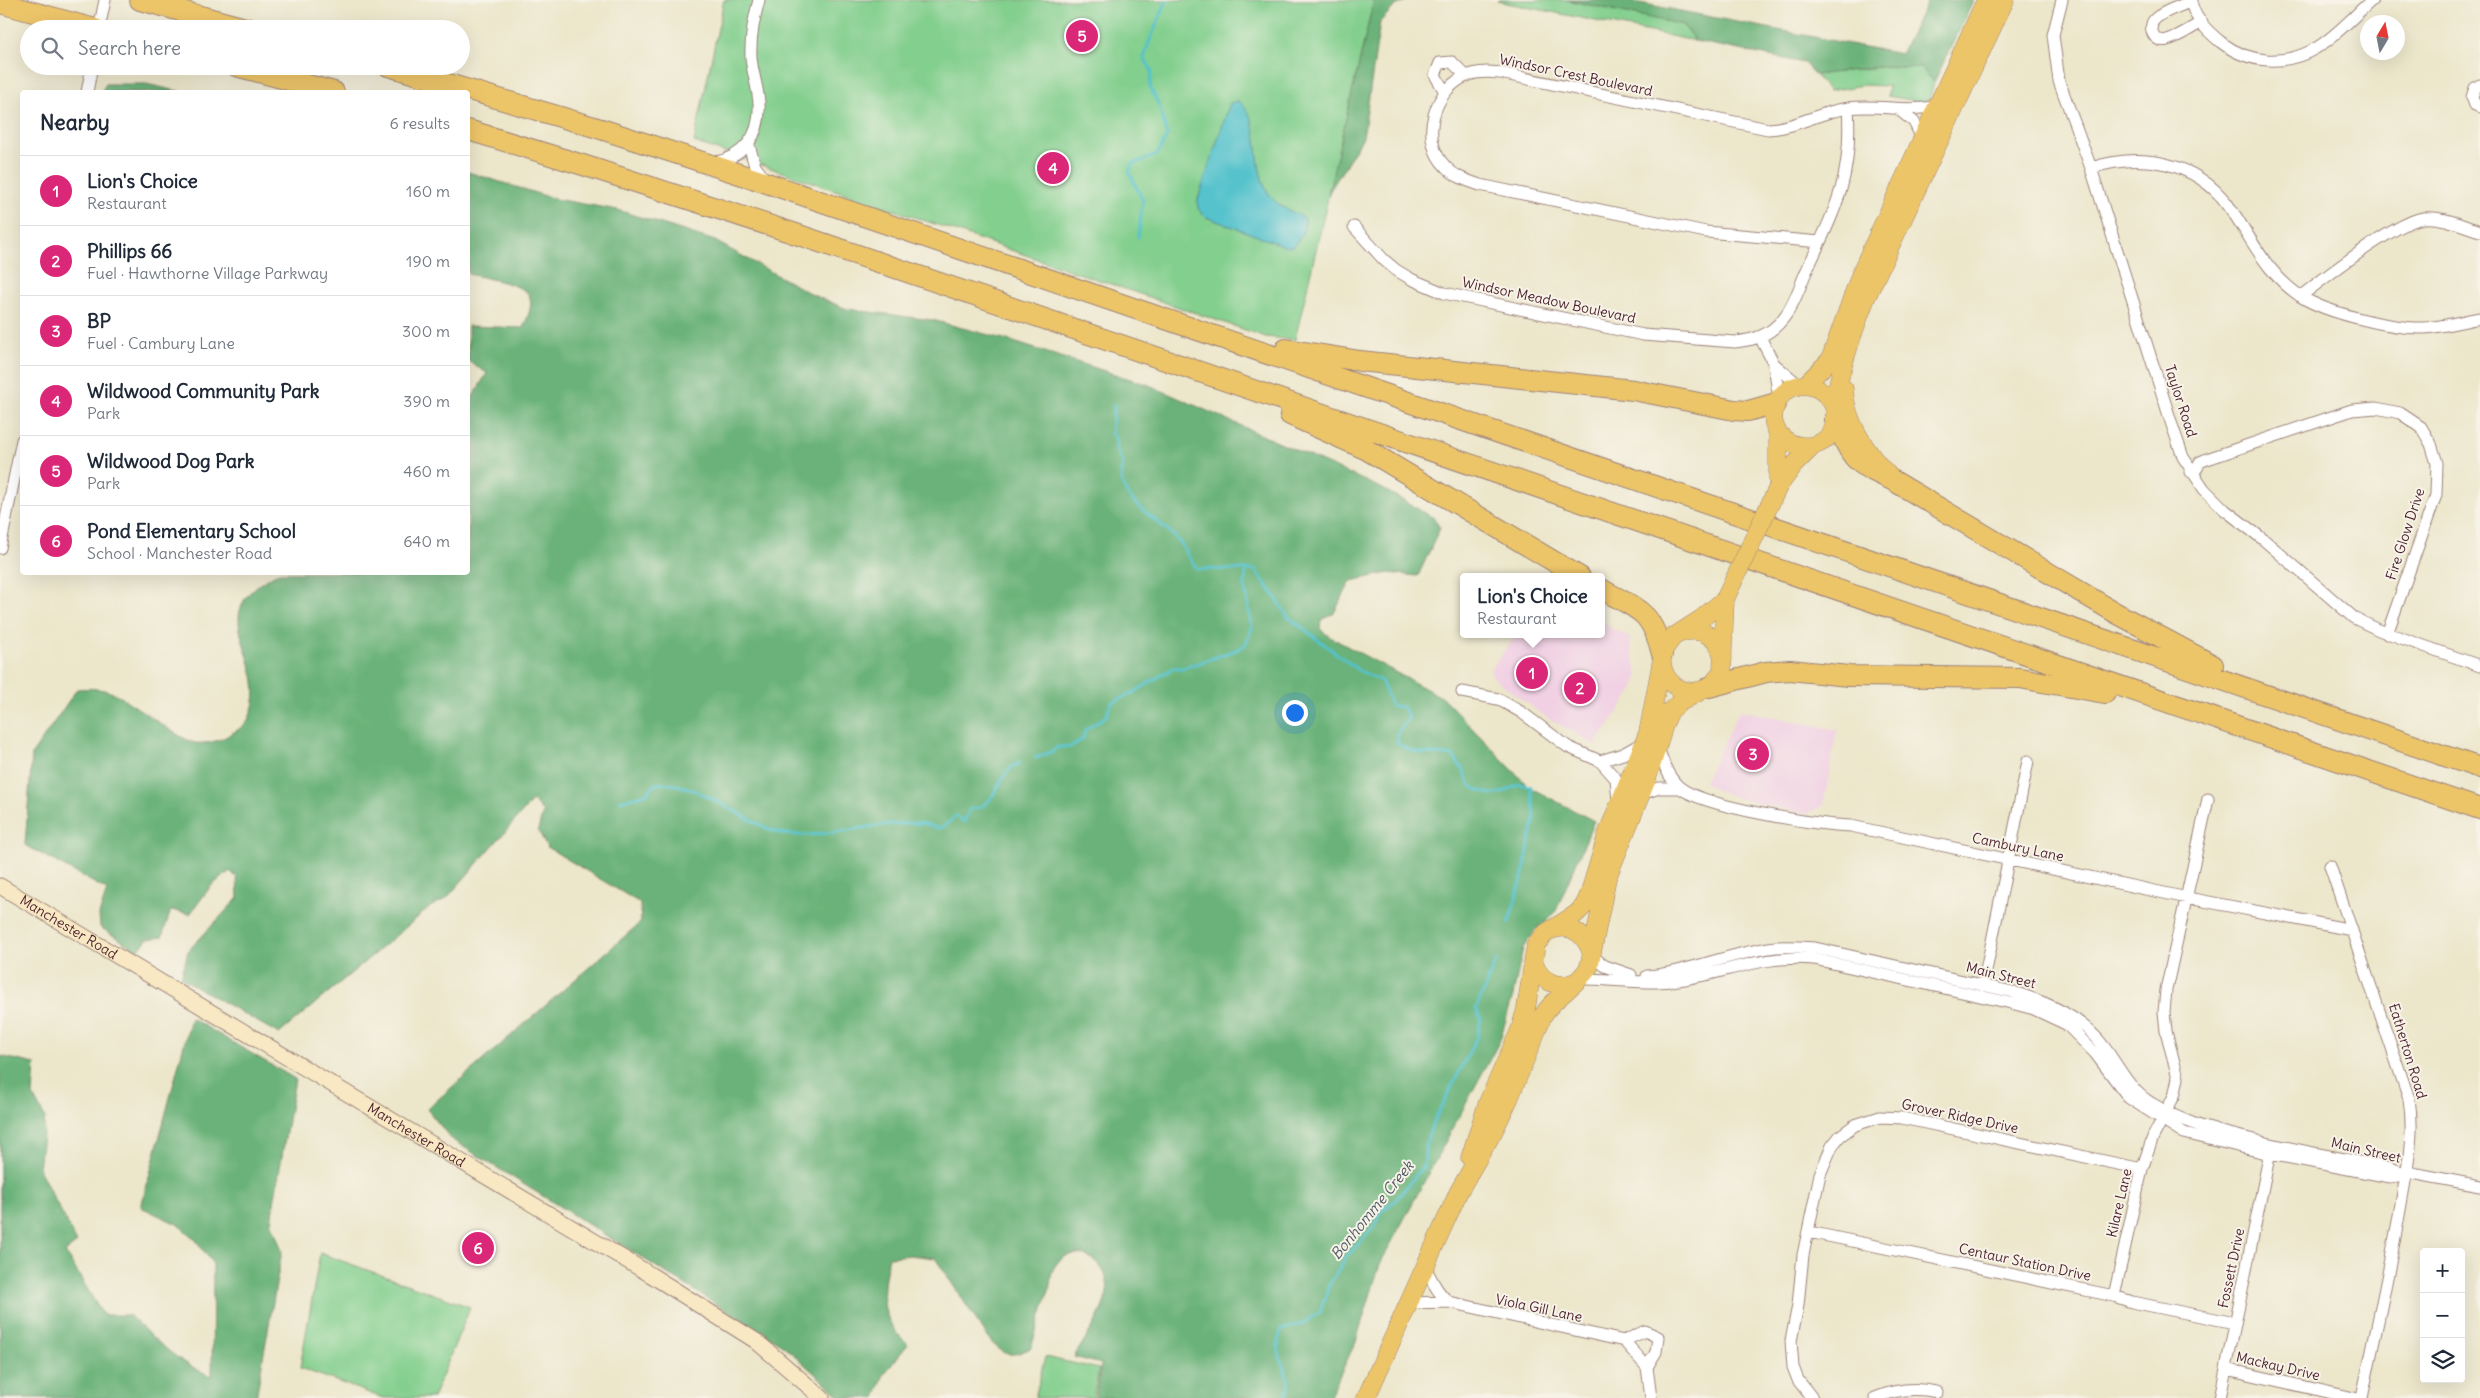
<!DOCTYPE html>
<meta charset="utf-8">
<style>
:root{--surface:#fff;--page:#f2f2f3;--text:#1f2937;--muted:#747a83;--line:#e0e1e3;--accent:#db2777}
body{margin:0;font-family:Delius,sans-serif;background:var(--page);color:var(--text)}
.controls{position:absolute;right:15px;bottom:15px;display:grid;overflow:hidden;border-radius:5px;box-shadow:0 5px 20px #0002}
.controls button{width:45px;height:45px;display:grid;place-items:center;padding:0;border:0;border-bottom:1px solid var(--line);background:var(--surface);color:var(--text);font:25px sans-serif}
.compass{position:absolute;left:2360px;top:15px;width:45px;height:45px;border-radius:50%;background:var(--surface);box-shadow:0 5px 20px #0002;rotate:10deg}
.you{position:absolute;left:1294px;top:712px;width:18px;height:18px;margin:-12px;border:4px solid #fff;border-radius:50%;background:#1a73e8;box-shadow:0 0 0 8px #1a73e833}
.badge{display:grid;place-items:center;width:32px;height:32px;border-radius:50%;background:var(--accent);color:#fff;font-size:16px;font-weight:700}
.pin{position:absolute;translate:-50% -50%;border:2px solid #fff;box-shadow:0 1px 5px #0006}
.popup{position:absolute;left:1460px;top:573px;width:145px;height:65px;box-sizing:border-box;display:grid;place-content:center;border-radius:5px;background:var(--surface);filter:drop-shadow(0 1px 4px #0005);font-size:16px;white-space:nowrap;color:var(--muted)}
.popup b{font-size:19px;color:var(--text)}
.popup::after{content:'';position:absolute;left:50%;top:100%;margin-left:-10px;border:10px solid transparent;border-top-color:var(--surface)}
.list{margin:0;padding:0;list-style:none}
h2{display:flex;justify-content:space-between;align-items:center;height:65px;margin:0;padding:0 20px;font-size:21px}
h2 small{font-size:16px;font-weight:400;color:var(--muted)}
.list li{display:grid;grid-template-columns:32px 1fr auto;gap:15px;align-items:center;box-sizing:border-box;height:70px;padding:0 20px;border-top:1px solid var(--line)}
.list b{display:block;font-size:19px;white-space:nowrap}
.list p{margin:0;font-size:16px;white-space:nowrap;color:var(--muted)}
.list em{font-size:16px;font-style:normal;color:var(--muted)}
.icon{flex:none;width:28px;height:28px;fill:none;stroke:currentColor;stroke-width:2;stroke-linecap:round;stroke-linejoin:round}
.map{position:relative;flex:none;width:2480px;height:1398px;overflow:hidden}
.search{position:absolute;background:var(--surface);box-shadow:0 5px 20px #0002;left:20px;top:20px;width:450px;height:55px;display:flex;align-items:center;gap:12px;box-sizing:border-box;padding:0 18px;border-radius:28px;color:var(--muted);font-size:19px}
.panel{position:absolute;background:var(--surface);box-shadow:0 5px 20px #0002;left:20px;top:90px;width:450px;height:485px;border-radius:5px}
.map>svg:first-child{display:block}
.built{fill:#f1d0e4}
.green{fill:#83cf8e;stroke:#66775c}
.forest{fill:#6ab279;stroke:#5a6852}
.water{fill:#54c2cc;stroke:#4f707c}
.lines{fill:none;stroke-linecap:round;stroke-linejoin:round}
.stream{stroke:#54c2cc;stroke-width:3}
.street-casing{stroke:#9b827a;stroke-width:13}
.secondary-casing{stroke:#9b827a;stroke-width:17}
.primary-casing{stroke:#9b827a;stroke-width:19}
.highway-casing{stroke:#9b827a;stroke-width:22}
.street{stroke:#fff;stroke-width:11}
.secondary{stroke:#f8e8c3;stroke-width:15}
.primary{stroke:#edc569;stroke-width:18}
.highway{stroke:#edc569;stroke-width:20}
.primary-bridge-casing{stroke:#9b827a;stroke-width:19;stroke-linecap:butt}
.primary-bridge{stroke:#edc569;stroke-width:18}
.labels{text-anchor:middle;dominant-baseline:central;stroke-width:4;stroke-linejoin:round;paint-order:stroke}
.street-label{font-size:14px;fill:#4a1f2b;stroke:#f7f3e8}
.water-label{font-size:15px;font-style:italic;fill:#4e5863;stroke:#f7f3e8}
</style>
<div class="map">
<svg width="2480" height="1398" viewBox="0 0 2480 1398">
<rect width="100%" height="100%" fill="#f7f3e8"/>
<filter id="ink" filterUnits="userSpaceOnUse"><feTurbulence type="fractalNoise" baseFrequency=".02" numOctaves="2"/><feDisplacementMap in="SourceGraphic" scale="10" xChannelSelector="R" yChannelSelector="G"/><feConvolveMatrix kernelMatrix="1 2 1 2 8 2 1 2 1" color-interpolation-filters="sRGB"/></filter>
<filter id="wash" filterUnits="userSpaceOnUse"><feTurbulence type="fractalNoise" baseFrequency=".0096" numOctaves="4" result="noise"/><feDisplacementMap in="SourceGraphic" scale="20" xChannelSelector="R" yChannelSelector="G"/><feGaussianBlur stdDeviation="1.12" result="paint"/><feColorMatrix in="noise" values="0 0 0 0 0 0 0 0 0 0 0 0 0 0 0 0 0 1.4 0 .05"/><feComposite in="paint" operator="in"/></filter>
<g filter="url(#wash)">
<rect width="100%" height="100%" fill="#ece6ca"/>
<!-- built -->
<path class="built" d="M 1601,622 L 1629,638 L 1638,677 L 1634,688 L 1595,745 L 1541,714 L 1494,678 L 1490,670 L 1517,634 L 1601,634 Z
M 1740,710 L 1837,730 L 1823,806 L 1807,814 L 1744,800 L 1718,791 L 1704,782 Z"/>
<!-- green -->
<path class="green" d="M 724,0 L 1374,0 L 1295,340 L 1266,337 L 694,142 Z
M 1501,0 L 1567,0 L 1683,25 L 1695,41 L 1497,1 Z
M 1886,66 L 1921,68 L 1934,82 L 1930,98 L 1923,102 L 1887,96 L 1889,86 L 1863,85 L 1829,91 L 1815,75 Z
M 320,1253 L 470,1307 L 433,1398 L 383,1398 L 300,1368 Z
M 1045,1357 L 1099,1369 L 1093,1398 L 1035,1398 Z"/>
<!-- forest -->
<path class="forest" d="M 1374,0 L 1408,0 L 1395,6 L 1380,22 L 1363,137 L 1328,194 Z
M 1567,0 L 1624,0 L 1901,54 L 1928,0 L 1974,0 L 1934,82 L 1921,68 L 1886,66 L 1815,75 L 1804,63 L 1695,41 L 1683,25 Z
M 106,84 L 146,84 L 182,92 L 101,92 Z
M 468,172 L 555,199 L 618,210 L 715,241 L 813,295 L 847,309 L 932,320 L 1004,339 L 1149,385 L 1381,488 L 1434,518 L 1440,528 L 1418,576 L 1388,573 L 1351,581 L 1334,613 L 1321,620 L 1320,629 L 1330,637 L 1443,698 L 1529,787 L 1594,821 L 1555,913 L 1536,930 L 1523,948 L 1513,995 L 1500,1040 L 1380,1264 L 1356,1341 L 1329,1398 L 1095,1398 L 1101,1364 L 1074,1357 C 1086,1337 1102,1316 1107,1293 C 1113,1261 1070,1238 1054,1268 C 1050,1274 1051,1283 1049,1290 C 1043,1309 1037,1329 1031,1348 C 1011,1357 1007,1357 991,1342 L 935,1258 L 910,1255 L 889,1257 C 881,1292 878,1319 908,1344 L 884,1374 L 875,1398 L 842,1398 L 784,1346 L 451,1139 L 427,1109 L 641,922 L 640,903 L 547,847 L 538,830 L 543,812 L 533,800 L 446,899 L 430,907 L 279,1034 L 181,978 L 188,951 L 238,898 L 237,878 L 230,871 L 211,886 L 190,914 L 171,910 L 162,937 L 147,939 L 138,951 L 100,927 L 99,915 L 107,890 L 25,845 L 32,754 L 77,689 C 90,688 103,688 115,694 C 130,701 185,743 196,743 C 207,744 220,741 229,735 C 237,730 245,727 249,718 C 276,659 194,615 278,573 L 468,572 L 468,405 L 487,373 L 468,361 L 468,326 L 523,328 C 527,318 534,306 529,295 C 524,284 480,277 468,274 Z
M 191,1018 L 295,1079 L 271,1221 L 282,1251 L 256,1398 L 0,1398 L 0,1056 L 35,1064 L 33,1095 L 45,1118 L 39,1169 L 77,1243 L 65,1252 L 103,1315 L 129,1315 C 154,1339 179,1364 212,1376 L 213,1264 L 195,1239 L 177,1224 L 141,1207 Z"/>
<!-- water -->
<path class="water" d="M 1239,101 C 1266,125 1249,171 1272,198 C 1279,207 1295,213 1305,218 C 1306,229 1301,238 1293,246 L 1287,247 L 1206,217 L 1198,209 L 1198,199 L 1230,103 Z"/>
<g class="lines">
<!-- stream -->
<path class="stream" d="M 1138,237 L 1143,201 L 1129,172 L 1132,164 L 1157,155 L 1167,136 L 1160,108 L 1150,87 L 1152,71 L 1144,58 L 1149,42 L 1167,0
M 1114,405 L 1111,434 L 1116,439 L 1116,448 L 1123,464 C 1111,499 1159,518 1177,539 C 1185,548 1189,559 1197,569 L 1255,570 L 1277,599 L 1287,616 L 1358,670 L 1381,681 L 1392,706 L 1403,707 L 1409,717 L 1398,733 L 1397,742 C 1412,757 1434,752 1453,756 L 1464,771 L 1470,786 C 1495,799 1497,795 1520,784 L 1531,787 L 1535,817 L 1523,874 L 1509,922
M 1036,758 L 1053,751 L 1057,747 L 1070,747 L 1083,739 L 1085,730 L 1106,716 L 1111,703 L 1133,693 L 1173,668 L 1183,668 L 1193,665 L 1236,650 L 1245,645 L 1252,628 L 1245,587 L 1246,570
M 620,801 L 646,794 L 655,784 C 692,778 739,818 774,831 C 806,843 861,825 895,824 C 904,824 916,822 926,824 C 931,825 934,829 940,828 C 946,827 950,821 955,816 L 964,822 L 970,809 C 1000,808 995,771 1020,763
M 1285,1398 L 1290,1384 C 1284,1368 1272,1346 1282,1330 L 1304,1323 L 1320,1312 L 1329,1285 L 1347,1256 L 1376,1225 L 1381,1212 L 1396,1200 L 1424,1165 L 1426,1143 L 1433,1123 L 1477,1037 L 1481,1019 L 1476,1009 L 1496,961"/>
</g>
</g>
<g filter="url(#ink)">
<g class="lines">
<defs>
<path id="street" d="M 2062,0 L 2053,35 L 2059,81 L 2091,168 L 2172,425 L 2183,457 L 2204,489 L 2225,510 L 2264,540 L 2354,618 L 2379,630 L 2480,666
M 2191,0 C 2193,17 2209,33 2222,43 C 2250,64 2286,66 2316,48 C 2333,39 2356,14 2372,0
M 2192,1 C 2181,6 2166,10 2156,18 C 2146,26 2154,44 2167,40 C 2179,37 2191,28 2202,22
M 99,29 L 105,0
M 2480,85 L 2475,88 L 2472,97 L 2475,105 L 2480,107
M 87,92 L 92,66
M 1445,92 L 1435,75 L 1440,63 L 1452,62 L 1466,76
M 1898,109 L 1914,122 L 1922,138
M 749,145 L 755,166 L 766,181
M 713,163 C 744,157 761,136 759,103 C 758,87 752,72 751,57 C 750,38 754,18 759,0
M 2091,168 C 2141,152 2195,161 2228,205 C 2252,238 2264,271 2300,296 C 2326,313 2393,329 2424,328 C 2442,327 2462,321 2480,318
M 1354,227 L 1384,260 L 1396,270 L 1411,279 L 1444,293 L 1643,335 L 1735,342 C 1750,340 1762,338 1774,328 C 1791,314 1798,291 1806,272 C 1835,210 1853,178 1848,108
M 1820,242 L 1706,232 L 1480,185 C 1468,181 1455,177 1446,167 C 1418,140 1434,87 1469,75 C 1479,71 1490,72 1500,73 L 1768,129 C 1796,128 1821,111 1849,108 C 1879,104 1907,113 1937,106
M 2301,296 C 2324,278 2397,221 2424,218 C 2442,216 2463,226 2480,231
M 1760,337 L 1774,364 L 1779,399
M 1774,364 L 1800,386
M 2191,472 L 2197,468 L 2200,462 L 2207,459 L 2352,410 L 2376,408 L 2400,413 L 2421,427 L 2431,444 L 2437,463 L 2436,495 L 2387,634
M 0,548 L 22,440
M 1462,692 L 1498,699 L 1521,712 L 1568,747 L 1600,761 L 1616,779 L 1618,801
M 1658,747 C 1663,762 1667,776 1679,787 C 1703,807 1817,825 1851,826 L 2178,896 L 2352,930
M 1600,761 L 1623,754 L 1644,742
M 1641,794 L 1659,788 L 1680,788
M 2330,866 L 2409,1099 C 2415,1135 2407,1169 2401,1204 C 2390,1269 2375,1334 2362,1398
M 1591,955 L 1605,966 L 1631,975
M 1647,976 C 1691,972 1732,952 1776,947 C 1789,946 1802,947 1815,948 L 2013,992 C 2049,1003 2082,1017 2105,1048 C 2119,1067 2130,1091 2151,1103 C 2187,1125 2213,1130 2254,1140 C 2299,1151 2345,1159 2391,1168 L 2406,1175
M 1582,979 C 1614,979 1646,985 1678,980 C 1727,973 1763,954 1814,959 L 2011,1003 L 2034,1009 L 2066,1024 L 2095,1053 L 2129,1098 L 2184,1133 L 2270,1154 L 2390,1177 L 2406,1175
M 1983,986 L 2028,761
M 2407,1172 L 2480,1186
M 1809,1232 L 2114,1296 L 2132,1302 L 2235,1323
M 1425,1267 C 1432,1280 1437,1293 1449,1302
M 2114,1296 L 2142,1169 L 2153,1137 L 2174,1096 L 2178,1078 L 2166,1031 L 2164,1012 L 2166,990 L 2208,799
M 1409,1303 L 1449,1302 L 1624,1341 L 1647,1367 L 1651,1398
M 1624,1341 L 1645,1331 L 1658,1337 L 1656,1352 L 1647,1367
M 2226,1369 L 2354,1398
M 1812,1398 L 1798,1380 L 1793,1367 L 1791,1341 L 1798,1305 L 1803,1255 L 1820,1174 L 1832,1146 L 1840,1136 L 1855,1125 L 1880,1117 L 1902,1118 L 2142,1169
M 1875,1398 C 1896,1389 1915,1387 1937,1392
M 2220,1398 L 2271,1147"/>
<g id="secondary">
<path id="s1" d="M 0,886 L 651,1275 L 756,1341 L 822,1398"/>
</g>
<path id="primary" d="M 1805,385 L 1830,360 L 1862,270 L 1986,0
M 1844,389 C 1845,422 1868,455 1890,477
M 1835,409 C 1828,390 1808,379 1789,389 C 1781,394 1776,402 1774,410 C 1766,451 1831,461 1835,420 C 1836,411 1834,402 1836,393 C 1843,361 1854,329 1866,298 L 2005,0
M 1778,486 L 1778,432
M 1778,487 L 1794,465 L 1814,445
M 1681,633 C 1701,626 1719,637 1723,658
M 1662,664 C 1665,683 1680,694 1699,691
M 1551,930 C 1570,923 1584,934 1591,951
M 1534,963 C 1540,982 1559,990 1577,981
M 1470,1158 L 1488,1102 L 1520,1030 L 1526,1009 L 1536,944 L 1546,933 L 1576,914 L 1584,906 L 1589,895 L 1608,832 L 1648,733 L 1664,649 L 1673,637 L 1701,619 L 1725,599
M 1366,1398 L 1459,1191 L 1493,1132 L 1509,1099 L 1543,1015 C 1555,996 1577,986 1589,967 L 1607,878 L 1647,779 L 1665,722 L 1670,711 L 1679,703 L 1713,684 L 1722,671 L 1725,599"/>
<path id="highway" d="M 140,0 L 249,29
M 0,3 L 95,29
M 236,66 L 334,92
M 388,66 L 601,129 L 767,183 L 2480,768
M 468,130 L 583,165 L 796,234 L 2480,809
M 1286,349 L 1360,361 L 1633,390 L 1734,410 L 1748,411 L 1776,403
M 1290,415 L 1367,450 L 1580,577
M 1835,419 C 1853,461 1852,462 1894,481 L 2116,613 L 2213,665
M 1601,589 C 1638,610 1651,609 1662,654
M 1709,687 L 1766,672 L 1790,670 L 1848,676 L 2020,678 L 2105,693"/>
</defs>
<!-- street casing -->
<use href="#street" class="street-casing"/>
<!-- secondary casing -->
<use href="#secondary" class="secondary-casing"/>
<!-- primary casing -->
<use href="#primary" class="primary-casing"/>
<!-- highway casing -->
<use href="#highway" class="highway-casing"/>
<!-- street -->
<use href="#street" class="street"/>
<!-- secondary -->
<use href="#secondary" class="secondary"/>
<!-- primary -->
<use href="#primary" class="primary"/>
<!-- highway -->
<use href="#highway" class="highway"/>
<defs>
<path id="primary-bridge" d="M 1725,599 L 1778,487"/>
</defs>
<!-- primary-bridge casing -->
<use href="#primary-bridge" class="primary-bridge-casing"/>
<!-- primary-bridge -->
<use href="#primary-bridge" class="primary-bridge"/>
</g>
</g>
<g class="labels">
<!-- street labels -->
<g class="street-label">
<text transform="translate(1576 75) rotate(12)">Windsor Crest Boulevard</text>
<text transform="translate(1549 300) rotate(12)">Windsor Meadow Boulevard</text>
<text transform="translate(2181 401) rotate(72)">Taylor Road</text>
<text transform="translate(2405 534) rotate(-72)">Fire Glow Drive</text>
<text transform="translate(2018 847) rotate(12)">Cambury Lane</text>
<text stroke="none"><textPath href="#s1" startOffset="80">Manchester Road</textPath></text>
<text transform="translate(2001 975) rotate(14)">Main Street</text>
<text transform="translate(2408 1051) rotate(73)">Eatherton Road</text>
<text transform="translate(1960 1116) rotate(12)">Grover Ridge Drive</text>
<text stroke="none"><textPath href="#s1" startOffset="485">Manchester Road</textPath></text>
<text transform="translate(2366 1150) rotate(13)">Main Street</text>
<text transform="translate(2119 1203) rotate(-77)">Kilare Lane</text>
<text transform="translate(2025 1262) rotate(12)">Centaur Station Drive</text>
<text transform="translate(2231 1268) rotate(-78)">Fossett Drive</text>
<text transform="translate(1539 1308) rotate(12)">Viola Gill Lane</text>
<text transform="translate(2278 1366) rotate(13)">Mackay Drive</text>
</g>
<!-- water labels -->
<g class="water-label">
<text transform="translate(1372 1210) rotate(-51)">Bonhomme Creek</text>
</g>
</g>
</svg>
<div class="controls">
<button>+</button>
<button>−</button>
<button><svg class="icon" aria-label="layers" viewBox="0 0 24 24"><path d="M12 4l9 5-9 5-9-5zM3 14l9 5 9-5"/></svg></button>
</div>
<svg class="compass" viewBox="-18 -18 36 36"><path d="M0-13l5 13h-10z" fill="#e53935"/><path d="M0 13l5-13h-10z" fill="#747a83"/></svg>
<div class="you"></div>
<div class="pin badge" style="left:1532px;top:673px">1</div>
<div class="popup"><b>Lion's Choice</b>Restaurant</div>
<div class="pin badge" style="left:1580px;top:688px">2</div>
<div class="pin badge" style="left:1753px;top:754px">3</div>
<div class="pin badge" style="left:1053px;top:168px">4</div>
<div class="pin badge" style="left:1082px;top:36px">5</div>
<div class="pin badge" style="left:478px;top:1248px">6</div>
<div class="search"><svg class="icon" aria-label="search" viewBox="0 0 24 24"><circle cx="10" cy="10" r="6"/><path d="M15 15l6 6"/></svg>Search here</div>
<section class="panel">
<h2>Nearby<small>6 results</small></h2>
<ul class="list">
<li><span class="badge">1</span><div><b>Lion's Choice</b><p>Restaurant</p></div><em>160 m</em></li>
<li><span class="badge">2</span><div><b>Phillips 66</b><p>Fuel · Hawthorne Village Parkway</p></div><em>190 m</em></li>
<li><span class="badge">3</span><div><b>BP</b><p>Fuel · Cambury Lane</p></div><em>300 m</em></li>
<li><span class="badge">4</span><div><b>Wildwood Community Park</b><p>Park</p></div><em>390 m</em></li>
<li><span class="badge">5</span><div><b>Wildwood Dog Park</b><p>Park</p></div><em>460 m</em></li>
<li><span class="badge">6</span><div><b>Pond Elementary School</b><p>School · Manchester Road</p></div><em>640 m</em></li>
</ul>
</section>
</div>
